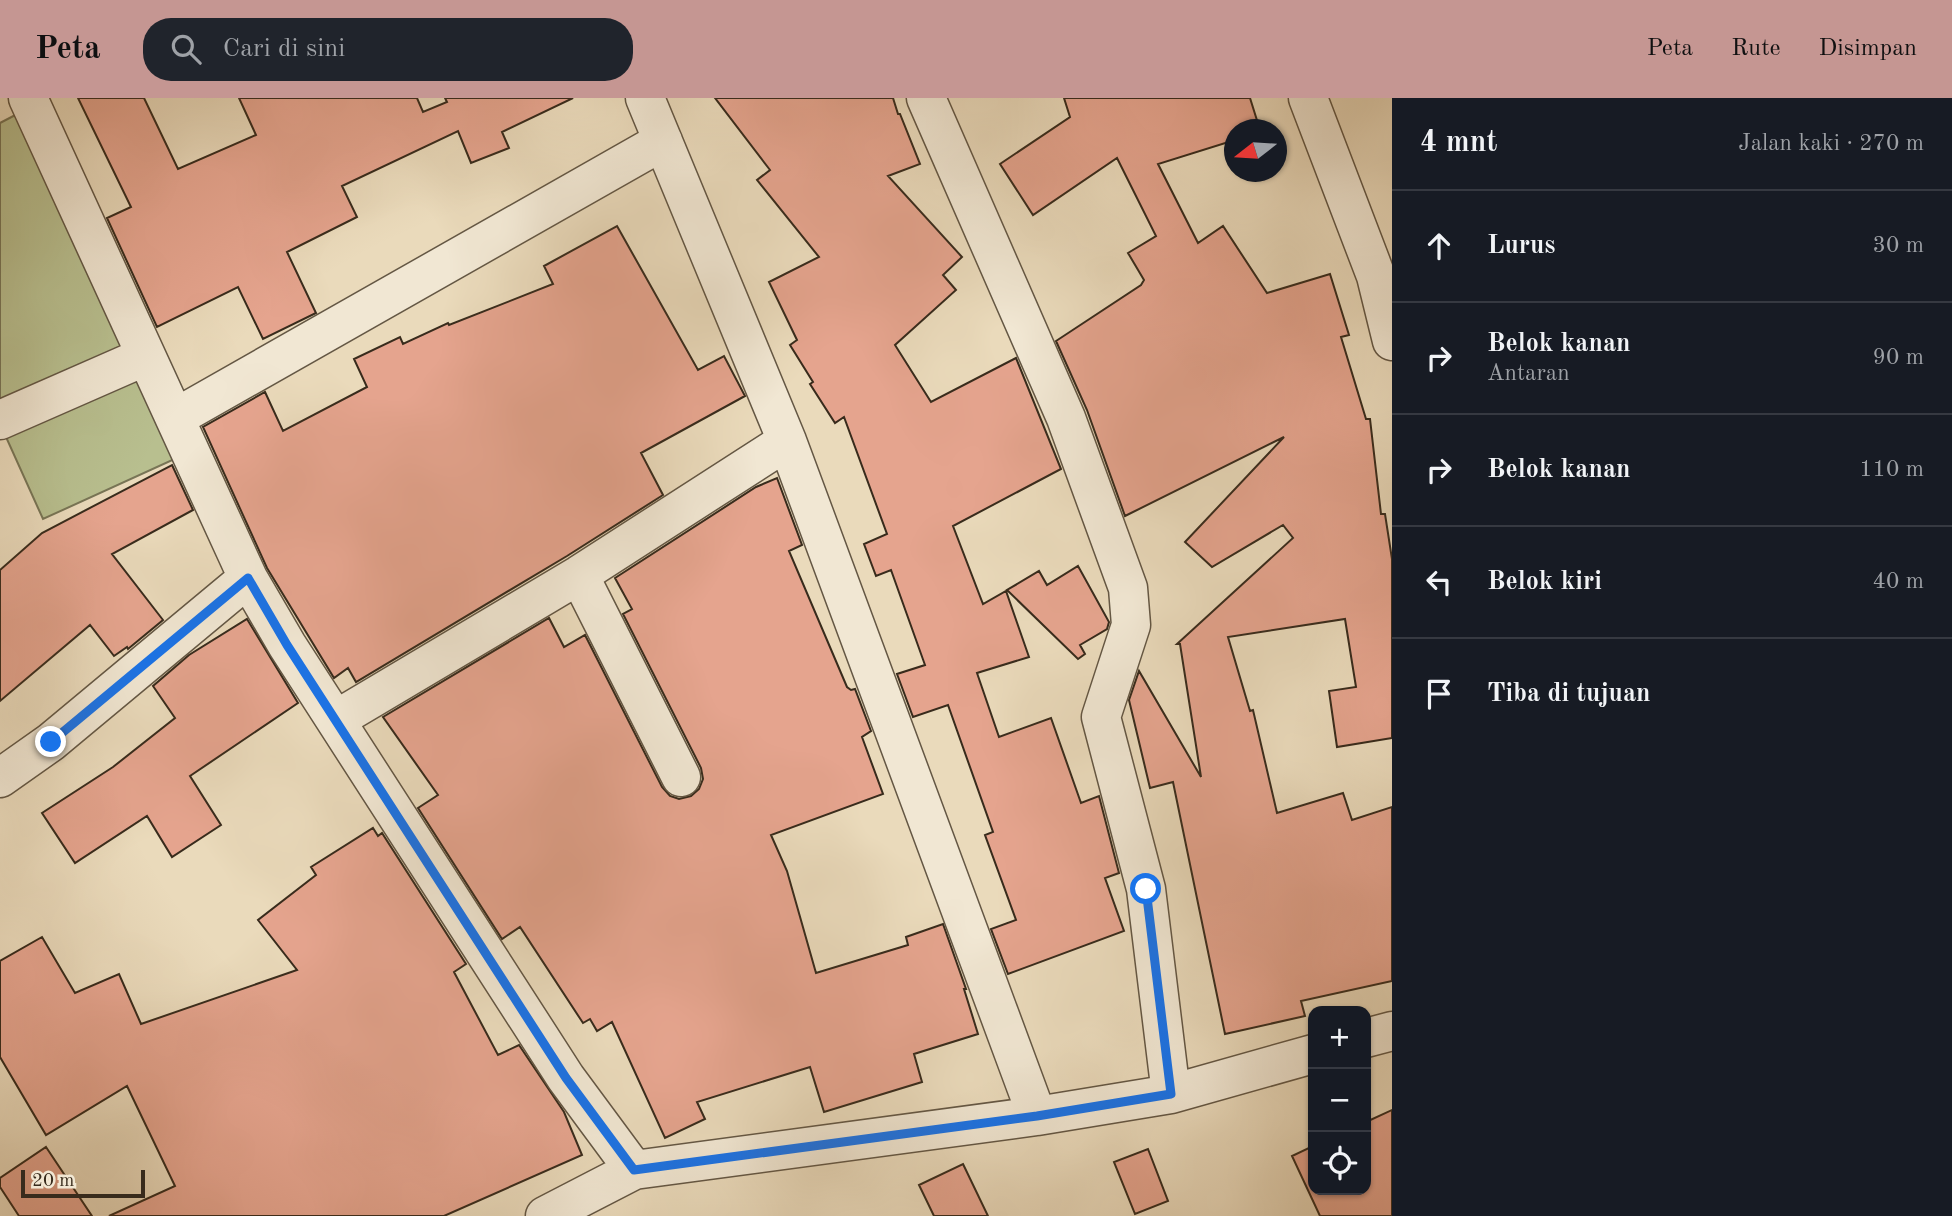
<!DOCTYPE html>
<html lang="id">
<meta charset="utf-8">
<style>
:root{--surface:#171b24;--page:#20242c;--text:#f1f3f6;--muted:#9ea1a6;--line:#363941;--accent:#c59692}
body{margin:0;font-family:"Old Standard TT",serif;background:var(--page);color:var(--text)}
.controls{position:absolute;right:21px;bottom:21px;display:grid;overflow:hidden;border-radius:14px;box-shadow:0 2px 5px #0004}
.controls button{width:63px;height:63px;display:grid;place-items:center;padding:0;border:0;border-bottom:2px solid var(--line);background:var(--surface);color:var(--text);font:35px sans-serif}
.compass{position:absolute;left:1224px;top:21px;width:63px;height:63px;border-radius:50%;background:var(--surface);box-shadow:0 2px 5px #0004;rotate:253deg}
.scale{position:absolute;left:21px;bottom:18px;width:124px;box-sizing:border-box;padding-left:7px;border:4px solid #382b1c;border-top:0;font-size:19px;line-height:24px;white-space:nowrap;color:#382b1c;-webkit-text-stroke:5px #f1e7d3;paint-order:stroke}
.stop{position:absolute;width:21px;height:21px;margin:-16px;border:5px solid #1a73e8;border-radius:50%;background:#fff}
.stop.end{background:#1a73e8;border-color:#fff;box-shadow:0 2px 7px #0008}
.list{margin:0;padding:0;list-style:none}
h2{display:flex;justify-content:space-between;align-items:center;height:91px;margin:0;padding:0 28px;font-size:30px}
h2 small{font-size:23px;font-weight:400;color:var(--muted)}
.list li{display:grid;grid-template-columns:46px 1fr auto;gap:21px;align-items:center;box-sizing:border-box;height:112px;padding:0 28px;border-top:2px solid var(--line)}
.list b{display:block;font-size:26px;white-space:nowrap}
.list p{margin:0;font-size:23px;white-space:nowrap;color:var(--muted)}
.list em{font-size:23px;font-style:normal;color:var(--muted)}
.icon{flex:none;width:38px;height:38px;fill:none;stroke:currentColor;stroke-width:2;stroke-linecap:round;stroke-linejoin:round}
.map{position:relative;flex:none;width:1392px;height:1118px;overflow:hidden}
header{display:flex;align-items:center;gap:42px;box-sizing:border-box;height:98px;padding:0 35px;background:var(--accent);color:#111}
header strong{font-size:33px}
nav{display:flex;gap:38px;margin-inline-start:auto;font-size:24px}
.search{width:490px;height:63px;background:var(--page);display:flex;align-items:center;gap:18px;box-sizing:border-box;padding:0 24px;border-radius:28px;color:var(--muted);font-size:26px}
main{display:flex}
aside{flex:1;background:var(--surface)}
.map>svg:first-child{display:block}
.green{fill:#b8bf8f;stroke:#787556;stroke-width:2}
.building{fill:#e5a48e;stroke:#382b1c;stroke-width:2}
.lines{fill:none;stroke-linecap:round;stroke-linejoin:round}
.minor-casing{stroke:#645744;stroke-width:41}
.tertiary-casing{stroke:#645744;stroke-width:41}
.minor{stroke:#f1e7d3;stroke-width:38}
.tertiary{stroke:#f1e7d3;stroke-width:38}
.route{stroke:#1a73e8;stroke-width:9}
</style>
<header>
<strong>Peta</strong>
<div class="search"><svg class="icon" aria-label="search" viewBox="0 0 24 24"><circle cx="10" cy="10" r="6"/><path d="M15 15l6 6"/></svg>Cari di sini</div>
<nav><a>Peta</a><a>Rute</a><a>Disimpan</a></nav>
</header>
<main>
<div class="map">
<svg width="1392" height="1118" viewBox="0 0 1392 1118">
<rect width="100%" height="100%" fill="#eadabb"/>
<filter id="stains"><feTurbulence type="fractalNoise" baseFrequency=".00286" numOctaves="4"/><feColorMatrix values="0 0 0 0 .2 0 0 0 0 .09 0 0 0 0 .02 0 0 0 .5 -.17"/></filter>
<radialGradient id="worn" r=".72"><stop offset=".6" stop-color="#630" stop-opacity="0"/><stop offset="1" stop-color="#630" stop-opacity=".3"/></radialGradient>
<!-- green -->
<path class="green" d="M 23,13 L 125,253 L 0,310 L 0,25 Z
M 142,277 L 179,359 L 43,421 L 6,339 Z"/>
<!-- building -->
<path class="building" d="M 78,0 L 144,0 L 178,71 L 256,37 L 239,0 L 417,0 L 423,14 L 447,4 L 445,0 L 573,0 L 502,34 L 509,50 L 471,65 L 458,33 L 342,88 L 357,119 L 287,154 L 316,215 L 263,241 L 238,189 L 157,229 L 107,120 L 131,109 Z
M 715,0 L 893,0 L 898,16 L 900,16 L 920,66 L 888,78 L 962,159 L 943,177 L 956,192 L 895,247 L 931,304 L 1016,260 L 1061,371 L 953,428 L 983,506 L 1006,493 L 1029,559 L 977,575 L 999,639 L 1051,620 L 1081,705 L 1099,698 L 1119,775 L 1105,780 L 1124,833 L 1008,876 L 991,831 L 1016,822 L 985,737 L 993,734 L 948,607 L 913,619 L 897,576 L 925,567 L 891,472 L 876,478 L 864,446 L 887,436 L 844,319 L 835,325 L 810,286 L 813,284 L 790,247 L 797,242 L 769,184 L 819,159 L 757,82 L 770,72 Z
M 1064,0 L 1250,0 L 1260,32 L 1235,32 L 1235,42 L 1158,66 L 1198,145 L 1223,128 L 1267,195 L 1330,176 L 1349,237 L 1341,239 L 1366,321 L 1370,321 L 1381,416 L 1385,416 L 1392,461 L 1392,640 L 1337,649 L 1329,593 L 1356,589 L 1345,521 L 1228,539 L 1250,613 L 1253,612 L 1277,715 L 1343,695 L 1352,722 L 1392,709 L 1392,883 L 1301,903 L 1305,918 L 1225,936 L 1173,684 L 1150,690 L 1129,602 L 1139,573 L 1201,679 L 1180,546 L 1177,546 L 1293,440 L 1283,427 L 1212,469 L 1185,444 L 1284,339 L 1125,418 L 1087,312 L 1056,243 L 1141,187 L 1144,182 L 1128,155 L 1156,138 L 1117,60 L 1033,117 L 1000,66 L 1070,19 Z
M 617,128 L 698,272 L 724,258 L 745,298 L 641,355 L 663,397 L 567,458 L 356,584 L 348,570 L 334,580 L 267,470 L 203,329 L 265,294 L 283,333 L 367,289 L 354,261 L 400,239 L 403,246 L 448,225 L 449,227 L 553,186 L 544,168 Z
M 172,367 L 193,412 L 112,456 L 163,522 L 128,551 L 127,549 L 114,558 L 90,527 L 0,603 L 0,472 L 42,435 Z
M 777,380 L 802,447 L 789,453 L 847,589 L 851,592 L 855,591 L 871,633 L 862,639 L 883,696 L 771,737 L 787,773 L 816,875 L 908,847 L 906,839 L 943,826 L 966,891 L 964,891 L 978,936 L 914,956 L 922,984 L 824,1014 L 810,969 L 697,1004 L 705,1021 L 665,1040 L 612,924 L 597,933 L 590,921 L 583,925 L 520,829 L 502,841 L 418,710 L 438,697 L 383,619 L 549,520 L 564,549 L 585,537 L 662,689 L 670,698 L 679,701 L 691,698 L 699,691 L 703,681 L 701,670 L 623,516 L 632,511 L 615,480 L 756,389 Z
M 1078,468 L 1109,524 L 1107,531 L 1080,547 L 1085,556 L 1078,561 L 1007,492 L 1039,473 L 1047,487 Z
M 247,521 L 298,605 L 190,678 L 221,727 L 172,759 L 147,718 L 75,765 L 42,715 L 113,669 L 175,620 L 153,588 L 189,557 Z
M 373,730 L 378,738 L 382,735 L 466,866 L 454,874 L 498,957 L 519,947 L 564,1014 L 582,1057 L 444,1118 L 109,1118 L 175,1088 L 127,988 L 46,1037 L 0,959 L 0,863 L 42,839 L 75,895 L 119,876 L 141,926 L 297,872 L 258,822 L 316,777 L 311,769 Z
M 1392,1012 L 1392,1118 L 1320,1118 L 1292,1058 L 1313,1048 L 1313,1092 L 1366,1092 L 1366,1024 Z
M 46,1049 L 92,1118 L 19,1118 L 0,1089 L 0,1080 Z
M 1148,1051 L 1168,1103 L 1135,1116 L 1114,1064 Z
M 963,1066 L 988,1118 L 934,1118 L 919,1087 Z"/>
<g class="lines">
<defs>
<path id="minor" d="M 28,0 L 248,480 L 287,547 L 566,980 L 634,1072
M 645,0 L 787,343 L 1037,1018
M 926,0 L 1066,320 L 1128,490 L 1131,527 L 1101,619 L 1146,791 L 1171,996
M 175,320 L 663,43
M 0,322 L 146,258
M 579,477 L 681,679
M 337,621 L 579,477 L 787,343
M 0,680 L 51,644 L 248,480
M 1366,940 L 1392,933
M 545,1118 L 634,1072 L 1037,1018 L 1171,996 L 1313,956"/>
<path id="tertiary" d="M 1308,0 L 1376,178 L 1392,243"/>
</defs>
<!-- minor casing -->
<use href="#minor" class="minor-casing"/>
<!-- tertiary casing -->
<use href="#tertiary" class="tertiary-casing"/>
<!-- minor -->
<use href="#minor" class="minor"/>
<!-- tertiary -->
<use href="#tertiary" class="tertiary"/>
</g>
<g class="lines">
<!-- route -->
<path class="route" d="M 51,644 L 248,480 L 287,547 L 566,980 L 634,1072 L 1037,1018 L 1171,996 L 1146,791"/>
</g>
<rect width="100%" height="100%" filter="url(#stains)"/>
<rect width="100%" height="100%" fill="url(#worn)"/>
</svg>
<div class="controls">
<button>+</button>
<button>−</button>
<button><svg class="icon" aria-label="locate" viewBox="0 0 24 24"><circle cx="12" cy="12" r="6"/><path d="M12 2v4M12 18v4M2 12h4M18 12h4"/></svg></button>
</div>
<svg class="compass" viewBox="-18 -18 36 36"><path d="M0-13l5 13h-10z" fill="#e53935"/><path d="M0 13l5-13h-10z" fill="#9ea1a6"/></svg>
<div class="scale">20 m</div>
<div class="stop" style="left:1146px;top:791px"></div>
<div class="stop end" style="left:51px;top:644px"></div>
</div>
<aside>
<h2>4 mnt<small>Jalan kaki · 270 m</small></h2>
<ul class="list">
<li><svg class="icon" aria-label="ahead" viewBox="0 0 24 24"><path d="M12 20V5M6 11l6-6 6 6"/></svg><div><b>Lurus</b></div><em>30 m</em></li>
<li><svg class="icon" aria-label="right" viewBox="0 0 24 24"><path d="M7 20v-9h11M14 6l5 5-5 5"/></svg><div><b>Belok kanan</b><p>Antaran</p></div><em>90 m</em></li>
<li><svg class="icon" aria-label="right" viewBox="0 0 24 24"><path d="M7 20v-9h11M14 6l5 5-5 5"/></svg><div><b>Belok kanan</b></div><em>110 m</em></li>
<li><svg class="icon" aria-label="left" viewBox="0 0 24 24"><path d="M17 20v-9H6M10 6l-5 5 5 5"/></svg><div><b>Belok kiri</b></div><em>40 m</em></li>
<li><svg class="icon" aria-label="arrive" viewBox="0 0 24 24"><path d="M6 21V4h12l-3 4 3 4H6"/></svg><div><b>Tiba di tujuan</b></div></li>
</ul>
</aside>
</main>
